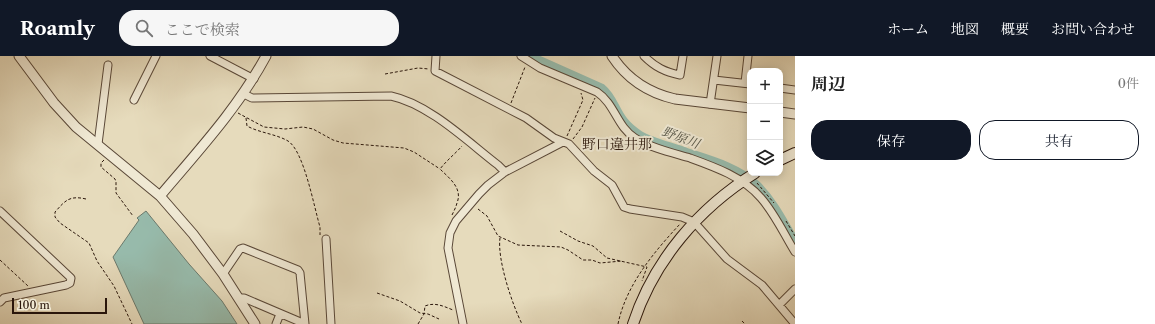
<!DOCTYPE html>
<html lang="ja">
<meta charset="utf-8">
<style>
:root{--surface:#fff;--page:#f6f6f6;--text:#222;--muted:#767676;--line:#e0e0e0;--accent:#111827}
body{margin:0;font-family:"Libre Caslon Text","Noto Serif JP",serif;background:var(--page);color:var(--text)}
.controls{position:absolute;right:12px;top:12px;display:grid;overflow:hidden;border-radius:8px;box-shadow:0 2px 10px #0003}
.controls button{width:36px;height:36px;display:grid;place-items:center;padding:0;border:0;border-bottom:1px solid var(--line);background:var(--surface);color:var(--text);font:20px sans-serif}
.scale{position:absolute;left:12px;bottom:10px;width:95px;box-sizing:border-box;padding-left:4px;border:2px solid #2a160b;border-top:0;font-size:11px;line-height:14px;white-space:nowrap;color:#2a160b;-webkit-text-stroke:3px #efe8d3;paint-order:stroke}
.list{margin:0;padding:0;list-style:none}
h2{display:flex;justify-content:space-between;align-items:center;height:52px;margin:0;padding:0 16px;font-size:17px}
h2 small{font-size:13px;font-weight:400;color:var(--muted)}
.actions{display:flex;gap:8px;padding:12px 16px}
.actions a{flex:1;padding:9px 0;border:1px solid var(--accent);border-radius:16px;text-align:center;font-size:14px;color:var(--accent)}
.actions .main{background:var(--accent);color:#fff}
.icon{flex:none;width:22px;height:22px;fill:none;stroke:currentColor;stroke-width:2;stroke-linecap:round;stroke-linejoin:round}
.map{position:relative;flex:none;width:795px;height:268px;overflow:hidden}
header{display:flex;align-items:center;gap:24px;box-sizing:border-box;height:56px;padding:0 20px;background:var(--accent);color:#fff}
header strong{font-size:19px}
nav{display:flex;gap:22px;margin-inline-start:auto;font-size:14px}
.search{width:280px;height:36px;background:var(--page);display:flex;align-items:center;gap:10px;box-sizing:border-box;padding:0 14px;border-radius:16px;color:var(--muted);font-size:15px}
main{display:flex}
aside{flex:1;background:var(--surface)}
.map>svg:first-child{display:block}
.water{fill:#97bbac;stroke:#6b796c}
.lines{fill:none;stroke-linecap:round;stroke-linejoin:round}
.river{stroke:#97bbac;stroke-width:11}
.minor-casing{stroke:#594737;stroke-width:9}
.tertiary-casing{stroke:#594737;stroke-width:11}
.secondary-casing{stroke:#2a160b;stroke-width:12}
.path{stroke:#2a160b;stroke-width:1;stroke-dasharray:3 2;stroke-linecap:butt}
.minor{stroke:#efe8d3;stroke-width:7}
.tertiary{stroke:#efe8d3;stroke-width:9}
.secondary{stroke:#efe8d3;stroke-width:10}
.labels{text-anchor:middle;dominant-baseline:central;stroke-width:4;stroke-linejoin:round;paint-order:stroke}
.water-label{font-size:13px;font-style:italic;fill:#505043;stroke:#efe8d3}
.quarter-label{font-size:14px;fill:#2a160b;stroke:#efe8d3}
</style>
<header>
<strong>Roamly</strong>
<div class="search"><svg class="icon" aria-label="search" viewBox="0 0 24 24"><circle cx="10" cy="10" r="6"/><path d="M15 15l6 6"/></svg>ここで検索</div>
<nav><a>ホーム</a><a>地図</a><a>概要</a><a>お問い合わせ</a></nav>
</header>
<main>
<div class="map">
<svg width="795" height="268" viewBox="0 0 795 268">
<rect width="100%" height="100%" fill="#e6dbbc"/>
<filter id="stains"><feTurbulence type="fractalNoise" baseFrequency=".005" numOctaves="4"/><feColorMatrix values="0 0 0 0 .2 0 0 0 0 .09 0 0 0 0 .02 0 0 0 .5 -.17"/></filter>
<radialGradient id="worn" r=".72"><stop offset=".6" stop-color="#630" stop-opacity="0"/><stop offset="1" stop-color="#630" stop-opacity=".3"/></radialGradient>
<!-- water -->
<path class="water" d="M 146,155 L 189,208 L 222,245 L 237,268 L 144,268 L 113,201 L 139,164 L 137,162 Z"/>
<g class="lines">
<!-- river -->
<path class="river" d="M 527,0 L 601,33 C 612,42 614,55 623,66 C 627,71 633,76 639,80 C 650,87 672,92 685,97 C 709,105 737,112 756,130 C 773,147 783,168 795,188"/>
<defs>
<path id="minor" d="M 210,0 L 254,23
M 436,0 L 435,15 L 526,62 L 554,82 L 569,88 L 594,115 L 612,129 L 624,151 L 630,153 L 682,161 L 694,166 L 727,203 L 762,229 L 795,268
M 521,0 L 540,12 L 597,36 C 615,48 617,71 635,82 C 650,92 673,97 690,102 C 715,111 743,121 761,142 C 775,158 784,178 795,196
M 644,0 C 655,11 665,16 680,19 L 683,0
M 714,24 L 750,28
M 745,27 L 748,0
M 780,32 L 795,34
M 244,38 L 252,42 L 391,40 C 429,48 468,86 498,109 L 505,116
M 134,44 L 156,0
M 710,48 L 717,0
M 98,88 L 108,9
M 0,155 L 71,222 L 70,227 L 66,229 L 4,242 L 0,246
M 326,183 L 331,268
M 223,218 L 240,193 L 243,192 L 298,214 L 300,217 L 305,268 L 244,242 L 239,242
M 779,249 L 795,233
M 276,268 L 280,258
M 463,268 L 448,192 L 450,177 L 456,165 L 479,138 L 488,129 L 505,116 L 563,86"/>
<path id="tertiary" d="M 19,0 L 54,47 L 76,71 L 160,140 L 193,178 L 223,218 L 255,268
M 612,0 C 627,23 649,37 675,43 L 750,52
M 780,56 L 795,58
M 160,140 C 198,95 238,52 266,0"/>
<path id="secondary" d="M 780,104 L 795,97
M 633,268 C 654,204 699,152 755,117"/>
</defs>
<!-- minor casing -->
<use href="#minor" class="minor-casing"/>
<!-- tertiary casing -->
<use href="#tertiary" class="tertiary-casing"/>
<!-- secondary casing -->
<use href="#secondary" class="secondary-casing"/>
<!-- path -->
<path class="path" d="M 385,18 L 418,12 L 429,13
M 511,47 L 525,11
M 238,57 L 264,71 L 285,73 L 303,71 L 313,73 L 333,84 L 343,87 L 404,92 L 414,96 L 440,113
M 246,62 L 247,70 C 260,77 276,78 288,85 C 304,95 314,151 320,171 L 320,179
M 567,80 L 583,44 L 581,37
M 573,83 L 582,71 L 595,42
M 104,104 L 101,107 L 101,111 L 115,123 L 116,126 L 116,137 L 133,160
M 757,127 L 774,147
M 86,143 C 69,139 65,145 55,156 L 55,161 L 60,167 L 89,187 L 97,205 L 114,230 L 132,268
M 478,153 L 487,160 L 498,180 L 518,189 L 561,191 L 568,194 L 583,204 L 592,204 L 600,207 L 622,205
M 452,159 C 454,155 456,151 457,147 C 463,132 449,122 440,113 C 447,104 455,98 462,90
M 786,165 L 795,180
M 560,175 L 578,185 L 593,190 L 607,202 L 647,211 L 642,225
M 500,182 C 497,203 512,248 522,268
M 0,204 L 28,230
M 377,237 L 400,245 L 420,257 L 428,258 L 439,263
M 742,265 L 745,268
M 418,268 L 424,258 L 425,250 C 435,246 443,250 453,254
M 618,268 C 626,229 654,196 680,168"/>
<!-- minor -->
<use href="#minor" class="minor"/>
<!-- tertiary -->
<use href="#tertiary" class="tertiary"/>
<!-- secondary -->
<use href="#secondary" class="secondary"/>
</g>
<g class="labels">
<!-- water labels -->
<g class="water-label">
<text transform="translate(681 81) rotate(21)">野原川</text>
</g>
<!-- quarter labels -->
<g class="quarter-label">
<text x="617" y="88">野口違井那</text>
</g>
</g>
<rect width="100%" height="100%" filter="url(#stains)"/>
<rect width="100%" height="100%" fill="url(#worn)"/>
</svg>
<div class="controls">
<button>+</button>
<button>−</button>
<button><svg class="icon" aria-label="layers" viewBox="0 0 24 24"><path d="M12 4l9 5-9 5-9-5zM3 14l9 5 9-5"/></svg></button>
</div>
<div class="scale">100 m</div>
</div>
<aside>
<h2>周辺<small>0件</small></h2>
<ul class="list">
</ul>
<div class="actions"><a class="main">保存</a><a>共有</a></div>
</aside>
</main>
